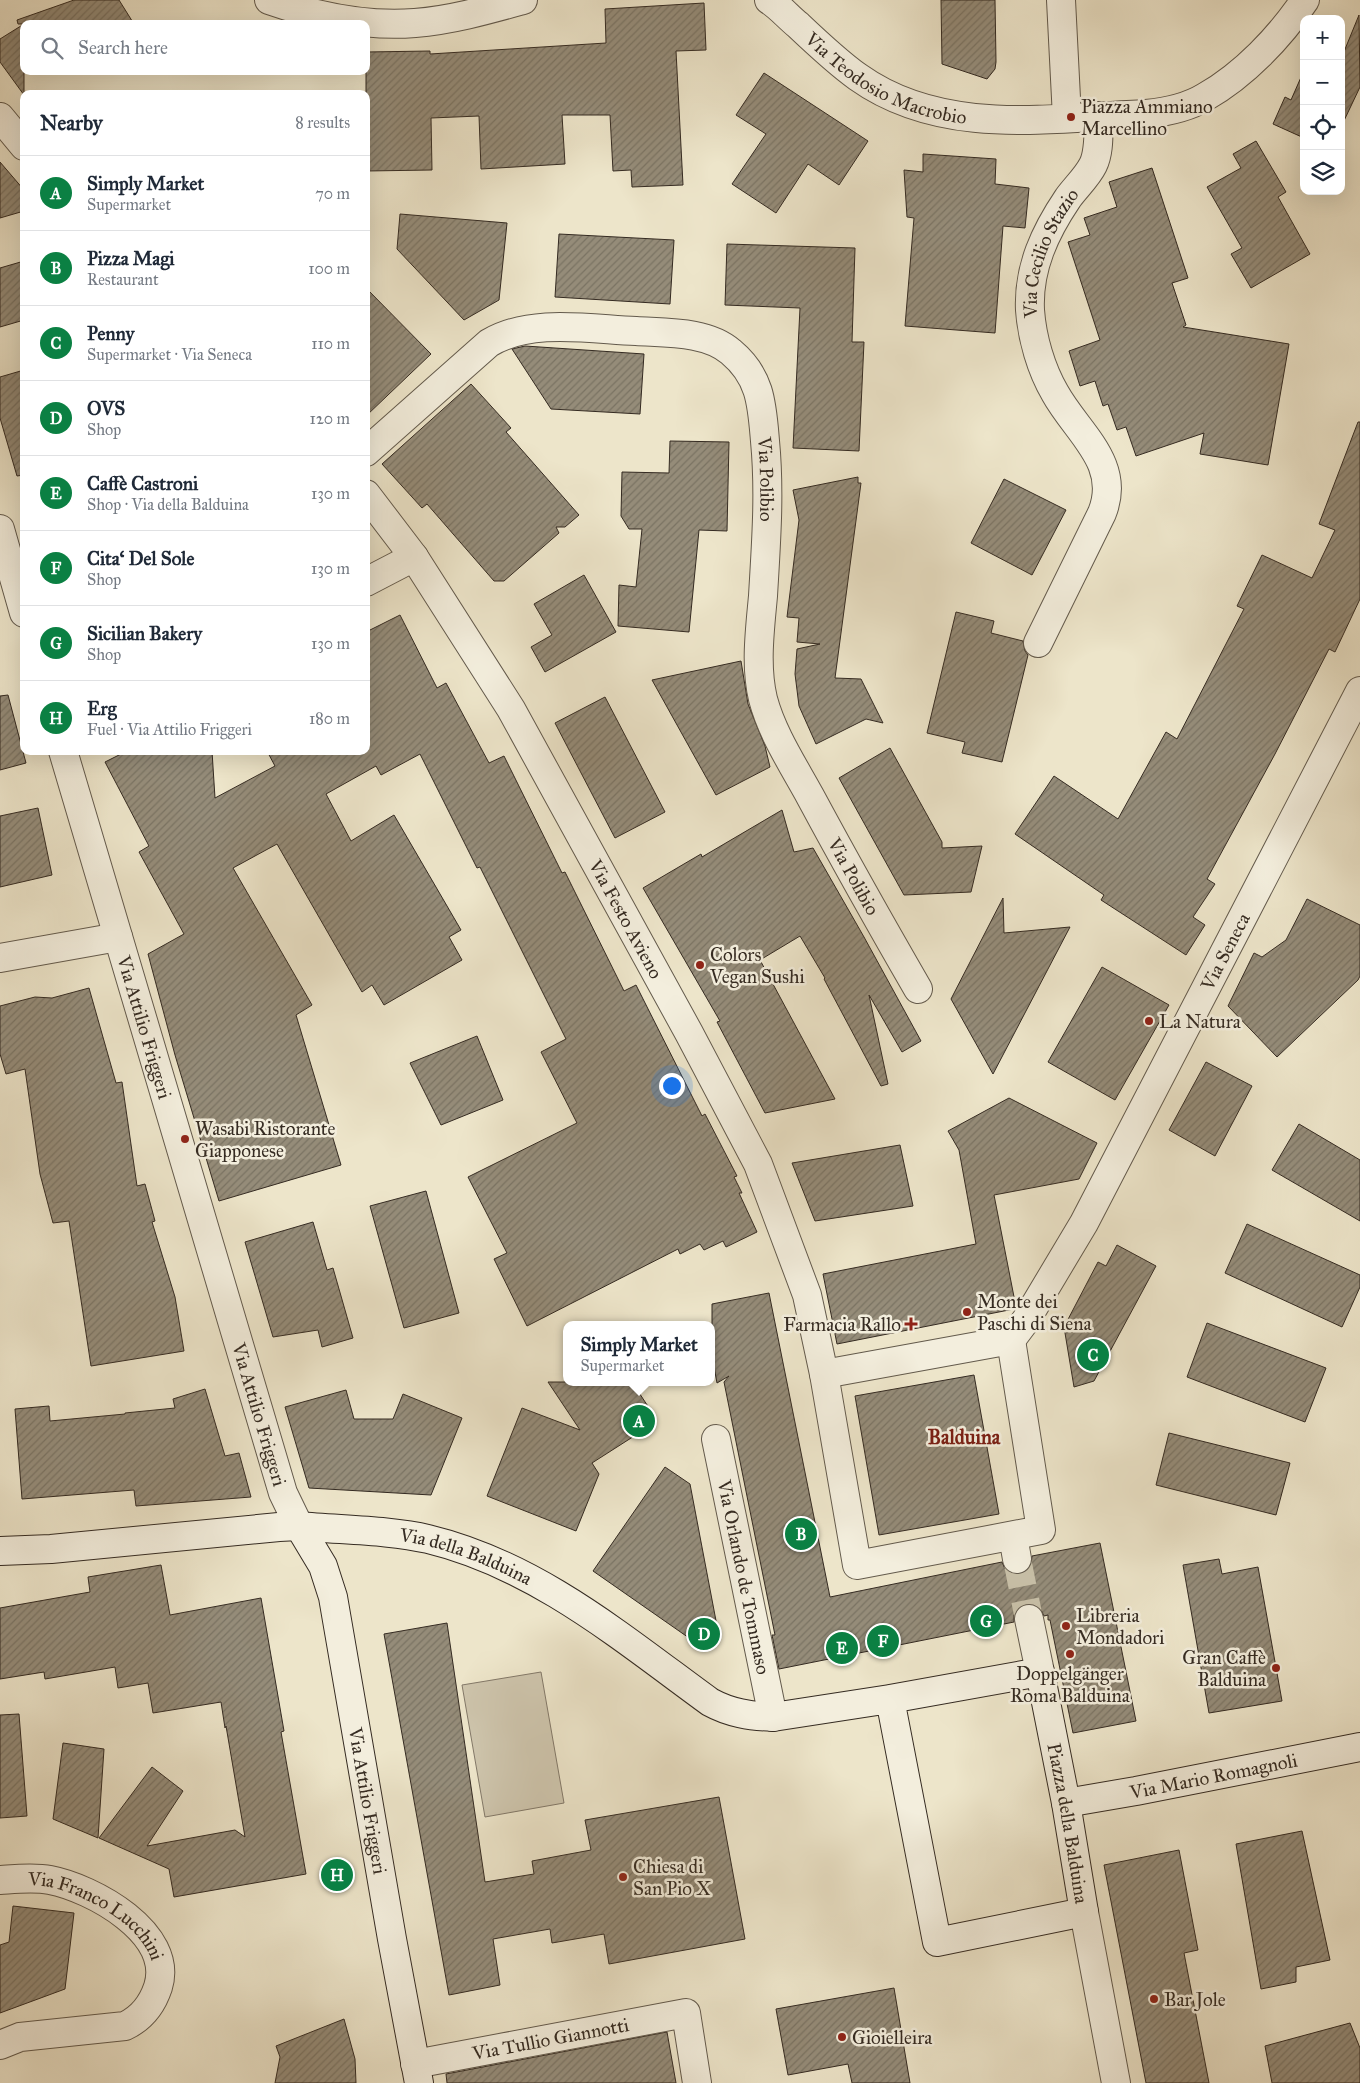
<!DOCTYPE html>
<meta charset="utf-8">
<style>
:root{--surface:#fff;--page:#f2f2f3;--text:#1f2937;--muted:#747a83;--line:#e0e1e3;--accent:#0b8043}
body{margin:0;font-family:"IM FELL Great Primer",serif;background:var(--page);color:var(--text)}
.controls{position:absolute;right:15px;top:15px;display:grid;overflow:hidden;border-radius:10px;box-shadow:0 5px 20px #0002}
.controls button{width:45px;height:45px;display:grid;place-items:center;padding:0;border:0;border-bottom:1px solid var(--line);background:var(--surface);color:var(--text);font:25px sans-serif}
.you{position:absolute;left:671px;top:1085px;width:18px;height:18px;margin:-12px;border:4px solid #fff;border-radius:50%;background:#1a73e8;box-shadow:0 0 0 8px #1a73e833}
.badge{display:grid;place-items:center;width:32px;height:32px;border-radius:50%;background:var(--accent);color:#fff;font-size:16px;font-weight:700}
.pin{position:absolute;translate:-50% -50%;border:2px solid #fff;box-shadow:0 1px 5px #0006}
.popup{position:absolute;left:563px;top:1321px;width:152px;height:65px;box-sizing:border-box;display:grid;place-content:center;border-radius:10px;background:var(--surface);filter:drop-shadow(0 1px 4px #0005);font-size:16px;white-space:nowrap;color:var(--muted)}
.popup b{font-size:19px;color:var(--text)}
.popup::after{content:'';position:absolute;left:50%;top:100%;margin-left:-10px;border:10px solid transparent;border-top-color:var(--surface)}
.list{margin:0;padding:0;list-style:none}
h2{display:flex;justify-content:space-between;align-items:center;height:65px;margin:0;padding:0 20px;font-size:21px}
h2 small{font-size:16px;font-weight:400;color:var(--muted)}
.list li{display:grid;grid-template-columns:32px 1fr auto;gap:15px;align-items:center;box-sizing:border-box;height:75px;padding:0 20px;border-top:1px solid var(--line)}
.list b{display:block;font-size:19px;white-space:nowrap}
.list p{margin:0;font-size:16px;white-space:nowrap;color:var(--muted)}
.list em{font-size:16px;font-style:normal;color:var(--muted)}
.icon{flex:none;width:28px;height:28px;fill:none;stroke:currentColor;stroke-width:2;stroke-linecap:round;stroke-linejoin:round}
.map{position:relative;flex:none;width:1360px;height:2083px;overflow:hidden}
.search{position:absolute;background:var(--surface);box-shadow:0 5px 20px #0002;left:20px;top:20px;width:350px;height:55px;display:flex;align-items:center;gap:12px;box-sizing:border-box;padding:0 18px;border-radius:10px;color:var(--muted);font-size:19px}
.panel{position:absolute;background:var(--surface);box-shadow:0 5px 20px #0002;left:20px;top:90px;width:350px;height:665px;border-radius:10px}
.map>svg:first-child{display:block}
.green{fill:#cec5ad;stroke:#827868}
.building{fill:url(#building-hatch);stroke:#352b22}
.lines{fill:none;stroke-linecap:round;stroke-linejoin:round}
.street-tunnel{stroke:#c8c0a8;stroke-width:28;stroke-dasharray:28 14;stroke-linecap:butt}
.street-casing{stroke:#635a4c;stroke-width:30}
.secondary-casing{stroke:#352b22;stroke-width:30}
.street{stroke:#f3eedd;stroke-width:28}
.secondary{stroke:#f3eedd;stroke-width:28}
.poi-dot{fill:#8f2418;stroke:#f3eedd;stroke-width:2}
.labels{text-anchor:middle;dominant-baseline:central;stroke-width:5;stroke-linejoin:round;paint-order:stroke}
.street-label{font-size:19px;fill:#352b22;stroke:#f3eedd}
.poi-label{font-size:19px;fill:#352b22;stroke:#f3eedd;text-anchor:start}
.neighbourhood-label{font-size:20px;font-weight:bold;fill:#7a1f14;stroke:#f3eedd}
</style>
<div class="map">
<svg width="1360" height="2083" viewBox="0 0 1360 2083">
<defs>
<pattern id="building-hatch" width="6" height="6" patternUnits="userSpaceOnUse" patternTransform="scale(1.25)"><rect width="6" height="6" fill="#958c79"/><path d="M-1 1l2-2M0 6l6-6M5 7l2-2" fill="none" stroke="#7a7363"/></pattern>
</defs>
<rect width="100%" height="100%" fill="#ede5ca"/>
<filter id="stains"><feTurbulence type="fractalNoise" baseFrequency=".004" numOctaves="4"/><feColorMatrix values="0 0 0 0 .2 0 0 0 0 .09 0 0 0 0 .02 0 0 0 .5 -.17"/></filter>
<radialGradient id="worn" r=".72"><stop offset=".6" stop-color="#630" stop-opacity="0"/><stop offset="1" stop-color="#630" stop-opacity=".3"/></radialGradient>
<!-- green -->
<path class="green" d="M 541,1672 L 564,1803 L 485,1817 L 462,1685 Z"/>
<!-- building -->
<path class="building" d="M 74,0 L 119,0 L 134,24 L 18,24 L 17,20 Z
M 941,0 L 995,0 L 996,62 L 995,69 L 987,79 L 942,64 Z
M 704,3 L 706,50 L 676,51 L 683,185 L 632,187 L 631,170 L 613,171 L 610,115 L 562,115 L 565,164 L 481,169 L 479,116 L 431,118 L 432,170 L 366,171 L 366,52 L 430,51 L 430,54 L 606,43 L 605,9 Z
M 1359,15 L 1360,87 L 1341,127 L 1341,59 Z
M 24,24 L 24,95 L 0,62 L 0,39 Z
M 764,73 L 868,141 L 839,185 L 808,164 L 776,213 L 732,184 L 766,134 L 736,115 Z
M 1302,75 L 1304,76 L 1304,138 L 1273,124 L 1285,97 L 1291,100 Z
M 1256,141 L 1286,192 L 1278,197 L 1310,254 L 1251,288 L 1231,254 L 1242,248 L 1207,187 L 1241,168 L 1233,154 Z
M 923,154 L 996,159 L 995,184 L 1029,188 L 1025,228 L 1003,226 L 995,333 L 905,326 L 914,218 L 907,217 L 904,170 L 923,172 Z
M 0,162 L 24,190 L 24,211 L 0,218 Z
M 1152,168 L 1188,278 L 1172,283 L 1186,325 L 1183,327 L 1289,344 L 1268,465 L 1200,454 L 1204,433 L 1136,456 L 1126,427 L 1117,430 L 1108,404 L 1103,406 L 1095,381 L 1080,386 L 1069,351 L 1100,340 L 1068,242 L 1090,235 L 1084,218 L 1117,207 L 1109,182 Z
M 400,214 L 507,223 L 499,300 L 464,320 L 397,249 Z
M 559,234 L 674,240 L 670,304 L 555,297 Z
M 727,244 L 855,248 L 852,342 L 864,342 L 859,451 L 793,448 L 800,308 L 725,305 Z
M 24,261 L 24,320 L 0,327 L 0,268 Z
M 366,288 L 431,354 L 366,416 Z
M 525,346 L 644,354 L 640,414 L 551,409 L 512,349 Z
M 24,370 L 24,475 L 17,476 L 0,418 L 0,377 Z
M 471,384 L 511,428 L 506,432 L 579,515 L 565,527 L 556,527 L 559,533 L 504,581 L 494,581 L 427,504 L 422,508 L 382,464 Z
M 1358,422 L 1360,422 L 1360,599 L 1335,652 L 1329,649 L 1275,754 L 1207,879 L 1215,884 L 1193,917 L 1205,925 L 1186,955 L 1101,900 L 1104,895 L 1015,834 L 1054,776 L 1118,819 L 1166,732 L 1177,739 L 1244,609 L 1237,606 L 1262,555 L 1312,578 L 1335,530 L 1319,524 Z
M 670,441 L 729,442 L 727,531 L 699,530 L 689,632 L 618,626 L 619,585 L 636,587 L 642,529 L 629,529 L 621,516 L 622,472 L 669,473 Z
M 858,477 L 858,483 L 861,483 L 835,678 L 861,679 L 883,723 L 866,719 L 816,744 L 799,706 L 795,674 L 797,649 L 820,644 L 797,642 L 799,618 L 787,617 L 799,520 L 793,490 Z
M 1004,479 L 1066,510 L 1032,575 L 971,543 Z
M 584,575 L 616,632 L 545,672 L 531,647 L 552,635 L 534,604 Z
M 956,612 L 994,621 L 991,633 L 1023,641 L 1025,651 L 1028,655 L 1002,762 L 962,753 L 965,742 L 927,733 Z
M 400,615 L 437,688 L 446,683 L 489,763 L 504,756 L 562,873 L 565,872 L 624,991 L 636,985 L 702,1116 L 705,1114 L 737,1176 L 734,1177 L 742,1193 L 739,1193 L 757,1232 L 726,1247 L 723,1241 L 704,1250 L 700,1244 L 680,1254 L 678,1249 L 527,1326 L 494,1259 L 507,1253 L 468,1177 L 577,1123 L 541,1052 L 566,1039 L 480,867 L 477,868 L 420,754 L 381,775 L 376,766 L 326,794 L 351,841 L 394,815 L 461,930 L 449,937 L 462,960 L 384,1005 L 372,985 L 362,992 L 277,844 L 233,868 L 312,1005 L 296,1015 L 341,1165 L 219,1201 L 175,1055 L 148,954 L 184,934 L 139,852 L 149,846 L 105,762 L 127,751 L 212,751 L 215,798 L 275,766 L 267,751 L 366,751 L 366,632 Z
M 741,661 L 748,704 L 765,746 L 770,767 L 716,795 L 652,680 Z
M 8,695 L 26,763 L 0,770 L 0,696 Z
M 605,697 L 665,812 L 615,838 L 555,723 Z
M 890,748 L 942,842 L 942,848 L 982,846 L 971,892 L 904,895 L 839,778 Z
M 38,808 L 52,875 L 0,887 L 0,816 Z
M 782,810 L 794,852 L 813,848 L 864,937 L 921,1041 L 902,1052 L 869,995 L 888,1084 L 881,1086 L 824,979 L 825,978 L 800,936 L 760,960 L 835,1099 L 765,1113 L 717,1022 L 720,1021 L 643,888 L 701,854 L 702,857 Z
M 1003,898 L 1004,933 L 1070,927 L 993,1074 L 951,999 Z
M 1307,899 L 1360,925 L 1360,976 L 1358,980 L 1277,1057 L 1228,1006 L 1254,953 L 1262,957 L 1286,940 Z
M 1102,967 L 1169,1005 L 1115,1100 L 1048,1062 Z
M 89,988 L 116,1083 L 122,1082 L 137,1186 L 145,1184 L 155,1221 L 152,1222 L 175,1297 L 184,1351 L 91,1366 L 69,1221 L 53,1223 L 40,1174 L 25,1069 L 6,1074 L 0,1054 L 0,1006 L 35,997 L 52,998 Z
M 477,1036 L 503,1100 L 441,1125 L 410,1063 Z
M 1206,1062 L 1252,1086 L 1215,1156 L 1169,1130 Z
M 1009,1098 L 1097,1143 L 1079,1179 L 994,1195 L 1016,1307 L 1014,1309 L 837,1344 L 823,1274 L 976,1244 L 959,1150 L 948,1131 Z
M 1299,1124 L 1360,1160 L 1360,1221 L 1272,1170 Z
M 900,1145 L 913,1206 L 815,1221 L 792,1163 Z
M 426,1191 L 459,1313 L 404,1328 L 370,1206 Z
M 313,1222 L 327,1270 L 333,1268 L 353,1338 L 322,1347 L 318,1330 L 273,1337 L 245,1242 Z
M 1247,1224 L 1360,1275 L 1360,1287 L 1342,1327 L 1225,1273 Z
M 1117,1245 L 1156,1266 L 1094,1381 L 1074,1387 L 1064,1327 L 1098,1262 L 1106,1266 Z
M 769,1293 L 830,1597 L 1002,1562 L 1005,1569 L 1011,1573 L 1020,1574 L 1027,1571 L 1031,1565 L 1032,1556 L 1100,1543 L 1136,1721 L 1073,1733 L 1050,1620 L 1048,1620 L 1048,1615 L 1044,1616 L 1040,1608 L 1033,1604 L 1025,1604 L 1018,1608 L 1014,1615 L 1014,1622 L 779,1669 L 772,1635 L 775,1635 L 724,1382 L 729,1376 L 717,1383 L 712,1356 L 712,1304 Z
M 1207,1323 L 1326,1368 L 1305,1422 L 1187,1377 Z
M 974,1375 L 999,1514 L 879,1535 L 855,1396 Z
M 548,1382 L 632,1382 L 653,1414 L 653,1424 L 592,1463 L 599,1474 L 576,1531 L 487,1496 L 522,1408 L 580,1430 Z
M 205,1389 L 225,1456 L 239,1453 L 251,1497 L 136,1506 L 134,1490 L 22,1499 L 15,1409 L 49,1406 L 50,1421 L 125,1414 L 125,1413 L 175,1408 L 173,1399 Z
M 346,1390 L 354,1419 L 393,1419 L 403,1394 L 462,1418 L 431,1495 L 309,1488 L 285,1407 Z
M 1169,1433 L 1290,1463 L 1276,1515 L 1156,1485 Z
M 665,1467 L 690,1484 L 717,1626 L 702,1647 L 593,1571 Z
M 1219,1559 L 1222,1574 L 1258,1567 L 1282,1701 L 1209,1713 L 1183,1565 Z
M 161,1565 L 170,1615 L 261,1598 L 284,1731 L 281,1732 L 306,1874 L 174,1897 L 169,1869 L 99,1838 L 152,1767 L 183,1791 L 147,1846 L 235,1830 L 245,1837 L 226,1726 L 225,1728 L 221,1702 L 153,1713 L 148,1683 L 118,1688 L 115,1667 L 45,1679 L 44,1672 L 0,1679 L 0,1608 L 90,1592 L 88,1577 Z
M 447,1623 L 485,1882 L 534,1874 L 532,1861 L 591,1850 L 585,1820 L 719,1797 L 745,1939 L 609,1964 L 604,1934 L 552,1943 L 550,1929 L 493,1939 L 500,1985 L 449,1995 L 384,1634 Z
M 19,1714 L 27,1816 L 0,1818 L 0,1715 Z
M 63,1743 L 104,1749 L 98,1838 L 53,1819 Z
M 1302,1831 L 1330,1960 L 1296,1967 L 1296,1982 L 1261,1989 L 1236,1844 Z
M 1179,1850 L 1198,1950 L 1184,1953 L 1209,2083 L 1146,2083 L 1104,1865 Z
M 13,1906 L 74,1913 L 65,1989 L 0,2013 L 0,1945 L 9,1942 Z
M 894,1988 L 910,2083 L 852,2083 L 848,2064 L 788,2075 L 776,2009 Z
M 344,2019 L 355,2059 L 356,2083 L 275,2083 L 280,2057 L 276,2046 Z
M 1350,2023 L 1360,2048 L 1360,2083 L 1272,2083 L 1265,2046 Z
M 667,2032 L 676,2083 L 447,2083 L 446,2074 Z"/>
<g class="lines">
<!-- street-tunnel -->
<path class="street-tunnel" d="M 1017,1559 L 1029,1619"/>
<defs>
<g id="street">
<path d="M 269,0 C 315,16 366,27 415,23 C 452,20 487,10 523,0"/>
<path id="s1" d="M 769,0 C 780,7 788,17 798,25 C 817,43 837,62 858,77 C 942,137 1050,118 1146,114 C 1166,112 1187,108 1205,97 C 1244,75 1280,37 1305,0"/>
<path d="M 1061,0 L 1067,118"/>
<path d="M 0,117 L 24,146"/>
<path id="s2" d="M 366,452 L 489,343 C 531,318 589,329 636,331 C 666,333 707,331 731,352 C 761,377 762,405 765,441 C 770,493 766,544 763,596 C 760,629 755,666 763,699 C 772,733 793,765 810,796 C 845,861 881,925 918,989"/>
<path id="s3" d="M 366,494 L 414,557 L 511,709 L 689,1033 L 758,1164 L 807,1295 L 824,1374 L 857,1565 L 1041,1530 L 1011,1340"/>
<path d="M 0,529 L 24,613"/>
<path d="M 366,582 L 414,557"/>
<path id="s4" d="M 1038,643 L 1102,513 C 1122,463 1077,433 1055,393 C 1041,369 1032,338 1030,310 C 1028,268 1045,232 1068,198 C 1076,187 1087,177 1093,165 C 1100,151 1098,131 1099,116"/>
<path id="s5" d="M 63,751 L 283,1493 L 299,1526"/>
<path d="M 0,958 L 118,937"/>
<path id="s6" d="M 1011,1340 L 1026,1320 L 1084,1223 L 1360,691"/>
<path d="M 824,1374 L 1011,1340"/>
<path id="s7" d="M 716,1439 L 773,1717"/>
<path d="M 1013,1536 L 1017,1559"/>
<path d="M 1029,1619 L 1040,1672"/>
<path id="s8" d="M 0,1880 C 16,1879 34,1877 50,1880 C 92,1888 175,1933 158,1987 C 152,2005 142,2018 125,2026 L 20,2037 L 0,2045"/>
<path d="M 1084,1912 L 1116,2083"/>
<path id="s9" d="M 415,2064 L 686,2013 L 697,2083"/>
</g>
<g id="secondary">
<path id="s10" d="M 299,1526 L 323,1566 L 333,1597 L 392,1939 L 419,2083"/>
<path id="s11" d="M 0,1551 L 51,1549 L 279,1527 L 299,1526 C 339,1530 390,1530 428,1539 C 536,1565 622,1638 710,1702 C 730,1713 750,1716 773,1717 L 890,1699 L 1040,1672 L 1066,1803 L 1084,1912 L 937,1942 L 890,1699"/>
<path id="s12" d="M 1066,1803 L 1136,1791 L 1360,1747"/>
</g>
</defs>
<!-- street casing -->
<use href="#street" class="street-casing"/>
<!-- secondary casing -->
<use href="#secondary" class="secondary-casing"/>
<!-- street -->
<use href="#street" class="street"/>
<!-- secondary -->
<use href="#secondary" class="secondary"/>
</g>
<!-- markers -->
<g class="poi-dot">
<circle cx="1071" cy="117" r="5"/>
<circle cx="700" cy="965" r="5"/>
<circle cx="1149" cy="1021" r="5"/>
<circle cx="185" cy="1139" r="5"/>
<circle cx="967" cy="1312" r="5"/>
<path d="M908.5 1316.5h5v5h5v5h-5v5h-5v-5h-5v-5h5z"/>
<circle cx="1066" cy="1626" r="5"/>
<circle cx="1070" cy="1654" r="5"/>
<circle cx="1276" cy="1668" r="5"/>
<circle cx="623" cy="1877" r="5"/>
<circle cx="1154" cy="1999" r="5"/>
<circle cx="842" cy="2037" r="5"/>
</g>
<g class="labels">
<!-- street labels -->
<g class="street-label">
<text stroke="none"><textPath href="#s1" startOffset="144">Via Teodosio Macrobio</textPath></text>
<text stroke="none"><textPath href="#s4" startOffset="429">Via Cecilio Stazio</textPath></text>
<text stroke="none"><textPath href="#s2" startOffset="550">Via Polibio</textPath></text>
<text stroke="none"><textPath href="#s2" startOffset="970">Via Polibio</textPath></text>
<text stroke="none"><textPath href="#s3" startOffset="499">Via Festo Avieno</textPath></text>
<text stroke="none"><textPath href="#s6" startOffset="444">Via Seneca</textPath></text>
<text stroke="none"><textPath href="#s5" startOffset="288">Via Attilio Friggeri</textPath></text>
<text stroke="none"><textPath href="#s5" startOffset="692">Via Attilio Friggeri</textPath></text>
<text stroke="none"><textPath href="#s11" startOffset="471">Via della Balduina</textPath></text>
<text stroke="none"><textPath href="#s7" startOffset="141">Via Orlando de Tommaso</textPath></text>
<text stroke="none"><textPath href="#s12" startOffset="150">Via Mario Romagnoli</textPath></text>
<text stroke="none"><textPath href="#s10" startOffset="286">Via Attilio Friggeri</textPath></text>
<text stroke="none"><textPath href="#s11" startOffset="1248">Piazza della Balduina</textPath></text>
<text stroke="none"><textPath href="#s8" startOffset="109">Via Franco Lucchini</textPath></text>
<text stroke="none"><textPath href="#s9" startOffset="138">Via Tullio Giannotti</textPath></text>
</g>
<!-- poi labels -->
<g class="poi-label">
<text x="1081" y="106">Piazza Ammiano<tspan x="1081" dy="22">Marcellino</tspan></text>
<text x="710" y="954">Colors<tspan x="710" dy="22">Vegan Sushi</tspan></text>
<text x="1159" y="1021">La Natura</text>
<text x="195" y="1128">Wasabi Ristorante<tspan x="195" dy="22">Giapponese</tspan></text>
<text x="977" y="1301">Monte dei<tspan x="977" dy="22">Paschi di Siena</tspan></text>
<text x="901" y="1324" text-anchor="end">Farmacia Rallo</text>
<text x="1076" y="1615">Libreria<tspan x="1076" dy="22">Mondadori</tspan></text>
<text x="1266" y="1657" text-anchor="end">Gran Caffè<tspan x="1266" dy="22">Balduina</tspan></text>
<text x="1070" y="1673" text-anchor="middle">Doppelgänger<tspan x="1070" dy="22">Roma Balduina</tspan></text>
<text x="633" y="1866">Chiesa di<tspan x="633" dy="22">San Pio X</tspan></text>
<text x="1164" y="1999">Bar Jole</text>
<text x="852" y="2037">Gioielleira</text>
</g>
<!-- neighbourhood labels -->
<g class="neighbourhood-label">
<text x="964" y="1437">Balduina</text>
</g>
</g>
<rect width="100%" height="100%" filter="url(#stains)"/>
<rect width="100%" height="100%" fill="url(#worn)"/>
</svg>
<div class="controls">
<button>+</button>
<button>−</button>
<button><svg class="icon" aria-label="locate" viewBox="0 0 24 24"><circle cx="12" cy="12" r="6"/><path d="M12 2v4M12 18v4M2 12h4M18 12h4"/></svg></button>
<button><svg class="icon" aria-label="layers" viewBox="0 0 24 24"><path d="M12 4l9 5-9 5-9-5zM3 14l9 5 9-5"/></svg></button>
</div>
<div class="you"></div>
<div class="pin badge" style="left:639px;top:1421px">A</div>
<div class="popup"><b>Simply Market</b>Supermarket</div>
<div class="pin badge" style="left:801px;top:1534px">B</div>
<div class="pin badge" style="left:1093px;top:1355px">C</div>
<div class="pin badge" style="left:704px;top:1634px">D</div>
<div class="pin badge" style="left:842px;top:1648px">E</div>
<div class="pin badge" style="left:883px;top:1641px">F</div>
<div class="pin badge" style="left:986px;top:1621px">G</div>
<div class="pin badge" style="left:337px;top:1875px">H</div>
<div class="search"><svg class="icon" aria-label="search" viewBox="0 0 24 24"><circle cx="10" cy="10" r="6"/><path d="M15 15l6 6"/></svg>Search here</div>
<section class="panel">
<h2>Nearby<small>8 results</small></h2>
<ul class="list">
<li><span class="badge">A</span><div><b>Simply Market</b><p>Supermarket</p></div><em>70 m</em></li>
<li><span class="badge">B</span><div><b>Pizza Magi</b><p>Restaurant</p></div><em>100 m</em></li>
<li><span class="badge">C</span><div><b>Penny</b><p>Supermarket · Via Seneca</p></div><em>110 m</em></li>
<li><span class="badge">D</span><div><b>OVS</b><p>Shop</p></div><em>120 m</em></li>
<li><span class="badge">E</span><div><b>Caffè Castroni</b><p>Shop · Via della Balduina</p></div><em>130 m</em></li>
<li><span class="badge">F</span><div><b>Cita‘ Del Sole</b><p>Shop</p></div><em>130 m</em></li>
<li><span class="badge">G</span><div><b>Sicilian Bakery</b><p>Shop</p></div><em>130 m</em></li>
<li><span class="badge">H</span><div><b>Erg</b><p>Fuel · Via Attilio Friggeri</p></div><em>180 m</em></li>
</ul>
</section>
</div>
